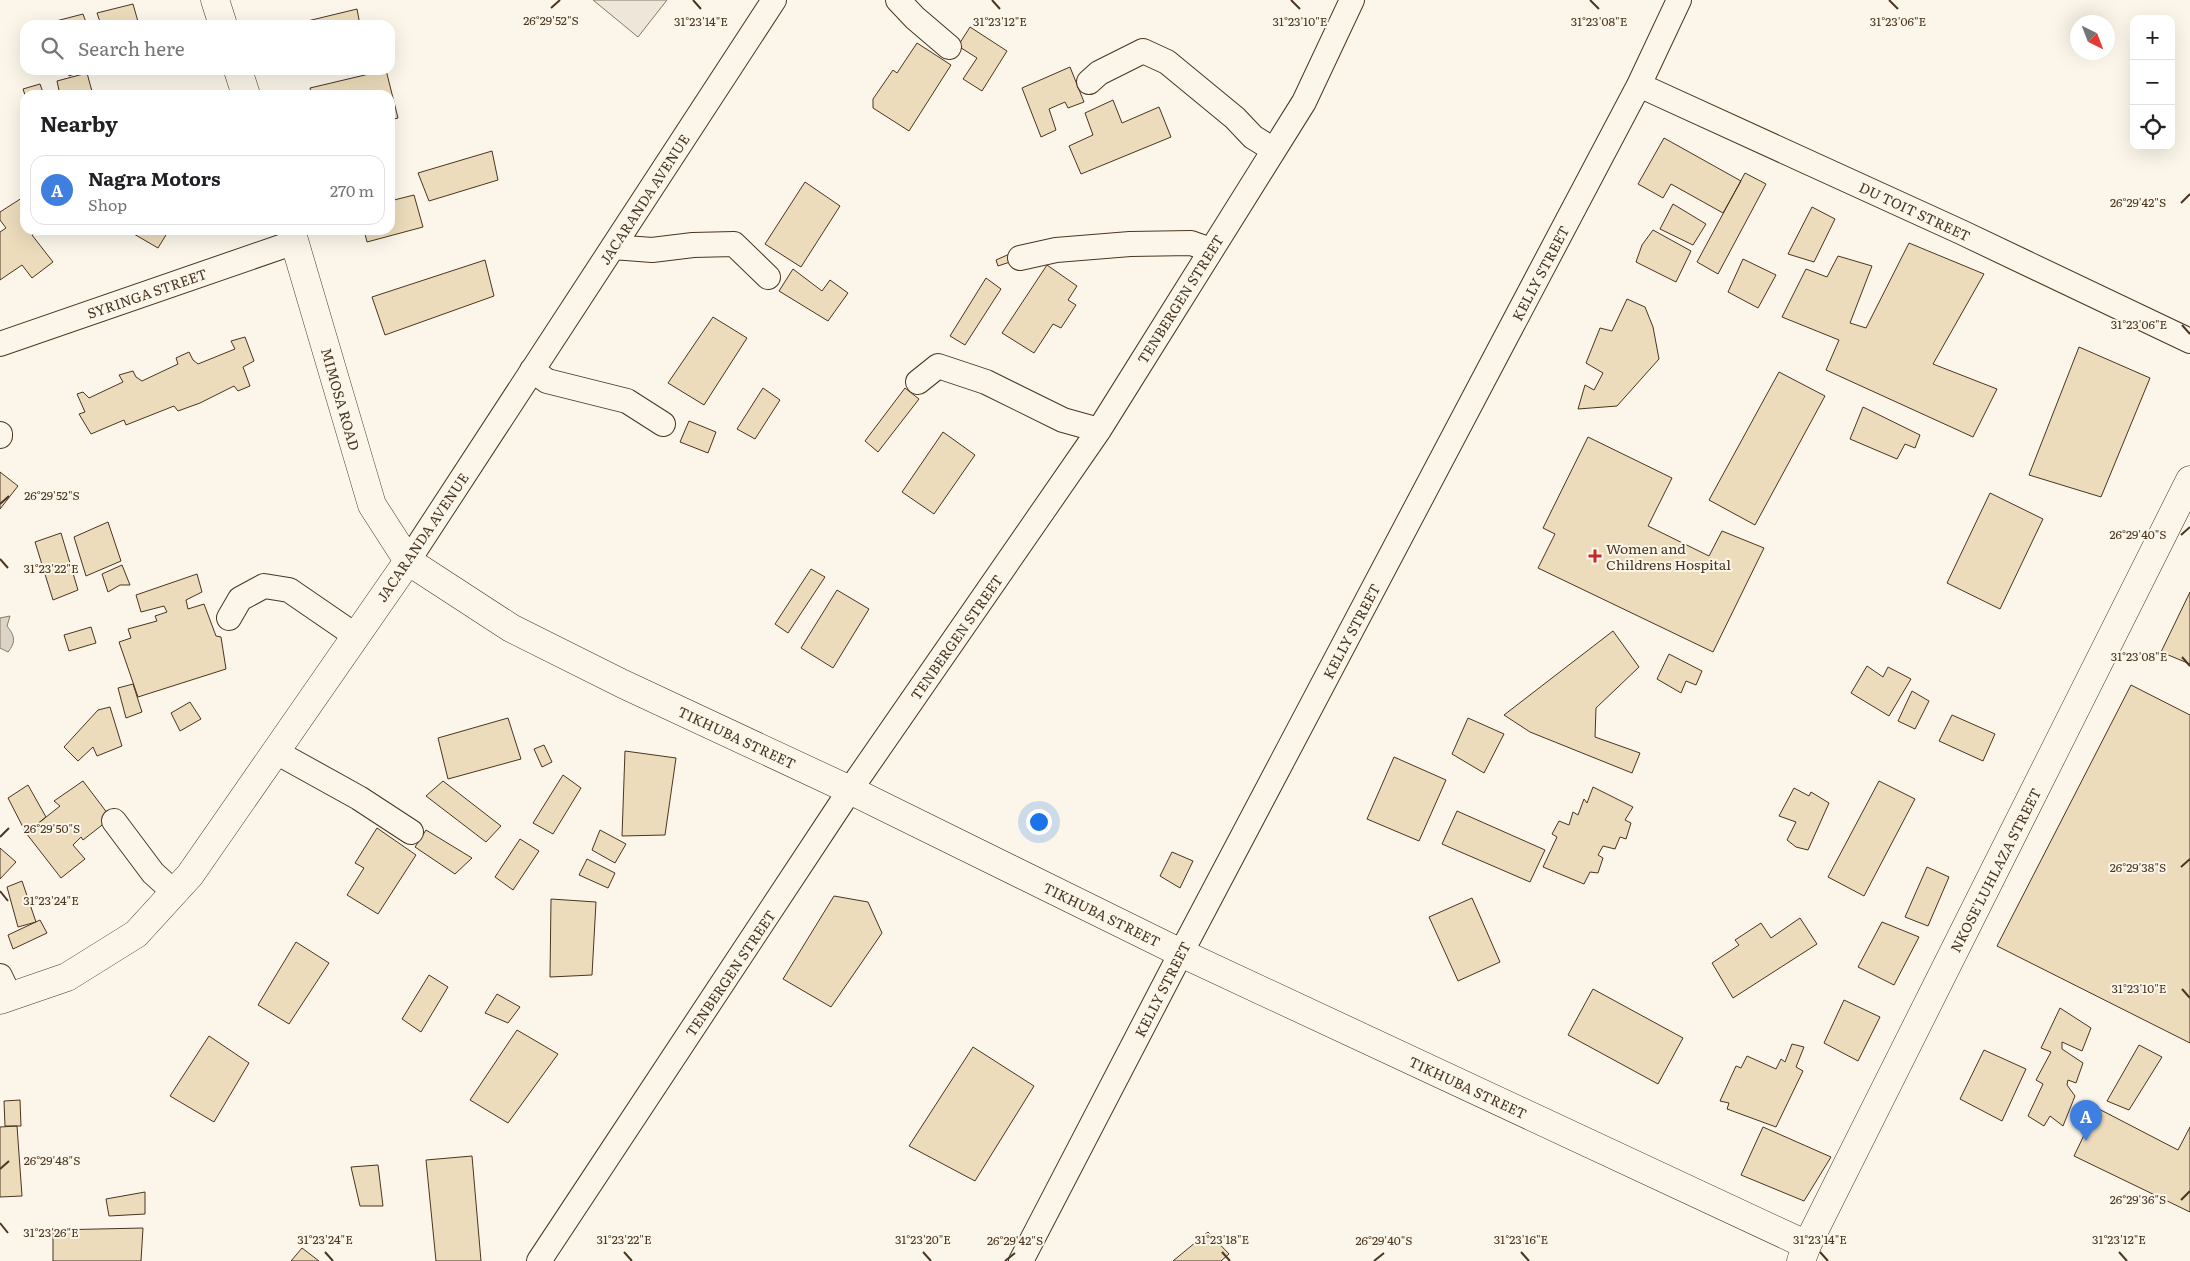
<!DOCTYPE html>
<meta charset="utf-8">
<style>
:root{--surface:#fff;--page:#f6f6f6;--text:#202124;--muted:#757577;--line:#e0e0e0;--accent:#c62828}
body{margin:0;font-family:Literata,serif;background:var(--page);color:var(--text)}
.controls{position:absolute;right:15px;top:15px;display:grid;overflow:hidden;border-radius:10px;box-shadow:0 5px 20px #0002}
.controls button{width:45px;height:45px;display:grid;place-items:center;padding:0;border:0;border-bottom:1px solid var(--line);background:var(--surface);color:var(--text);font:25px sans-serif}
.compass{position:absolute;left:2070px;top:15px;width:45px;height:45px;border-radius:50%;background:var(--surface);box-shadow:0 5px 20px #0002;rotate:138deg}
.you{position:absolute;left:1038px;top:821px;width:18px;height:18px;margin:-12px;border:4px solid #fff;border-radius:50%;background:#1a73e8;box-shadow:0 0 0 8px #1a73e833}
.badge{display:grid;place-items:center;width:32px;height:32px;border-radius:50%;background:var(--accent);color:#fff;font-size:16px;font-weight:700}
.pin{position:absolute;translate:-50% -41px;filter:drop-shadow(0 1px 2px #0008)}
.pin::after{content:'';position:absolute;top:26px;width:18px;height:15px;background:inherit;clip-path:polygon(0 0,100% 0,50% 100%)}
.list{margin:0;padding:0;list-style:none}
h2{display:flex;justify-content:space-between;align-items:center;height:65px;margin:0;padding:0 20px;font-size:21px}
h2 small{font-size:16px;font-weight:400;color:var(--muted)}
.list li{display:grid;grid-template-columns:32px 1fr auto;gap:15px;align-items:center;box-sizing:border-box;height:70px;margin:0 10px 10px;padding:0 10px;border:1px solid var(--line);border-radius:15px}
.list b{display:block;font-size:19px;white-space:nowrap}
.list p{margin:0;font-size:16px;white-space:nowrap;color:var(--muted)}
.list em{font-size:16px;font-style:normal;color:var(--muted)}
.icon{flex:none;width:28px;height:28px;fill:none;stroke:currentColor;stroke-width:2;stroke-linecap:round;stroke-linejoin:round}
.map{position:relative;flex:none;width:2190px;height:1261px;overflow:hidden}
.search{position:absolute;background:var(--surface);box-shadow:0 5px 20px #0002;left:20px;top:20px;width:375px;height:55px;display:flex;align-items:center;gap:12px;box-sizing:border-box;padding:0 18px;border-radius:15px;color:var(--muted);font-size:19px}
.panel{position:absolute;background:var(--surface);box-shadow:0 5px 20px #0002;left:20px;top:90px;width:375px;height:145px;border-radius:15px}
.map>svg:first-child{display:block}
.green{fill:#ede6d9;stroke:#887966}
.water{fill:#dcd4c6;stroke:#887966}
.building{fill:#ecdcbc;stroke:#4a3520}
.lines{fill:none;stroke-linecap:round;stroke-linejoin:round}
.minor-casing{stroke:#4a3520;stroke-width:26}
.tertiary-casing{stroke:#4a3520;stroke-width:29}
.primary-casing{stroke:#4a3520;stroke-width:29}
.minor{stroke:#fbf6e9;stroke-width:24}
.tertiary{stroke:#fbf6e9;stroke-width:28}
.primary{stroke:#fbf6e9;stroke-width:28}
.ticks{fill:none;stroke:#4a3520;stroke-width:2}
.poi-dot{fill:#c62828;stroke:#fbf6e9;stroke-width:2}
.labels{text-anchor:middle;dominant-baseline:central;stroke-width:4;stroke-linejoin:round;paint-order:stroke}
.street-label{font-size:14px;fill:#4a3520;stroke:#fbf6e9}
.poi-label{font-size:14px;fill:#4a3520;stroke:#fbf6e9;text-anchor:start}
.ticks-label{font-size:12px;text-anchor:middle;fill:#4a3520;stroke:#fbf6e9;stroke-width:4;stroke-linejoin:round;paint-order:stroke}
</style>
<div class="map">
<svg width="2190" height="1261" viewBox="0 0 2190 1261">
<rect width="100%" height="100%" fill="#fbf6e9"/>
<!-- green -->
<path class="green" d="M 593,0 L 667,0 L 638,37 Z"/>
<!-- water -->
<path class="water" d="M 10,616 L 7,626 C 15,636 16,642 8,652 L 0,648 L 0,618 Z"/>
<!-- building -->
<path class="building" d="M 133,4 L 139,25 L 101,25 L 97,13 Z
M 357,9 L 360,25 L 291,25 Z
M 83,14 L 87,25 L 57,25 L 56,21 Z
M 970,27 L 1007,51 L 982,91 L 963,79 L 977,58 L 958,46 Z
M 917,43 L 951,65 L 909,131 L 873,108 L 873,99 L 893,70 L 897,73 Z
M 1070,67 L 1084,102 L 1068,108 L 1065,102 L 1049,109 L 1056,130 L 1041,137 L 1022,88 Z
M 68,70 L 86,70 L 69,76 Z
M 386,70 L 398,118 L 390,120 L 390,95 L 312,95 L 310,88 Z
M 87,73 L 93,95 L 60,95 L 57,81 Z
M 40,84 L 44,95 L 25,95 L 23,89 Z
M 1113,100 L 1122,123 L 1159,107 L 1171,137 L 1081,174 L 1069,146 L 1093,135 L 1085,113 Z
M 1664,138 L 1741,181 L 1723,213 L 1671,184 L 1663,198 L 1638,184 Z
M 492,151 L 498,180 L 429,201 L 418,173 Z
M 1745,173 L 1766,184 L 1718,274 L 1697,262 Z
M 805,182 L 840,206 L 801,267 L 765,244 Z
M 414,195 L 423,227 L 367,242 L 364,230 L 390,230 L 390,201 Z
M 25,196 L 25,230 L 39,230 L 32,235 L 53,262 L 32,278 L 22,265 L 0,280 L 0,232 L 6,228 L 0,220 L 0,212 Z
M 1673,204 L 1706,224 L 1693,245 L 1660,229 Z
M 1812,207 L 1835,219 L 1814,262 L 1788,254 Z
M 127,230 L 169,230 L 158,248 Z
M 1653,230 L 1691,251 L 1676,282 L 1636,262 L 1642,245 Z
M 1909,243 L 1984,274 L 1933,364 L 1997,389 L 1973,437 L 1826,370 L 1839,340 L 1782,317 L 1806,269 L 1827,277 L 1838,256 L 1872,266 L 1850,323 L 1866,328 Z
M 1014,252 L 1016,260 L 998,266 L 996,260 Z
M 1743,259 L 1776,275 L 1758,308 L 1728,292 Z
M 485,260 L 494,296 L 385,335 L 372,297 Z
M 1047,265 L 1077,286 L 1068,300 L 1076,305 L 1061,328 L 1053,324 L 1034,353 L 1002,333 Z
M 793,269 L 822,291 L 830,280 L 848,293 L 828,321 L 779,291 Z
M 986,278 L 1001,289 L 965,345 L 950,336 Z
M 1627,299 L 1645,307 L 1653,327 L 1659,359 L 1617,406 L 1578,409 L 1585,385 L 1594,390 L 1603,373 L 1586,363 L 1600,328 L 1612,331 Z
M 713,317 L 747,338 L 704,405 L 668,383 Z
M 245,337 L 254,361 L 243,367 L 250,386 L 238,391 L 234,386 L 200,403 L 178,411 L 174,406 L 126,425 L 124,420 L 91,434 L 79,414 L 85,412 L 77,394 L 83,392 L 89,398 L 123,382 L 119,375 L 133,371 L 136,377 L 142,381 L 178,364 L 176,358 L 189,352 L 193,360 L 198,364 L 235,349 L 231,341 Z
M 2079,347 L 2150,378 L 2101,497 L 2029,475 Z
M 1779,372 L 1825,396 L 1755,525 L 1709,500 Z
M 763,388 L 780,400 L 755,439 L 737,429 Z
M 905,388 L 919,399 L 878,452 L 865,441 Z
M 1863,407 L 1920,435 L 1915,448 L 1905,444 L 1897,459 L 1850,439 Z
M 689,421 L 716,432 L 708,453 L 680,442 Z
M 943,432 L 975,455 L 934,514 L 902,492 Z
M 1588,437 L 1672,478 L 1648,526 L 1709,556 L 1722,531 L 1764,548 L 1713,652 L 1538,568 L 1555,534 L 1543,528 Z
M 0,472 L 18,486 L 0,509 Z
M 1990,493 L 2043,519 L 2000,609 L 1947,583 Z
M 108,522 L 121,561 L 86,576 L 74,537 Z
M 61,533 L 78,590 L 53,600 L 35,542 Z
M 122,565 L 130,585 L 120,585 L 108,592 L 102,574 Z
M 811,569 L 825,577 L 788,633 L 775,624 Z
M 197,574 L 202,592 L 186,600 L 188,609 L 204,604 L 216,636 L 221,637 L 226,669 L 138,697 L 119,642 L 131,638 L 128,629 L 157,621 L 155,616 L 167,612 L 164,606 L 141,612 L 136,595 Z
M 837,590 L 869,609 L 833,668 L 801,648 Z
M 2190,592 L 2190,664 L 2161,652 Z
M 91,627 L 96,643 L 69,651 L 64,635 Z
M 1613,631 L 1639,667 L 1596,708 L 1595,737 L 1640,753 L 1632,773 L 1530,732 L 1504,715 Z
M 1669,654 L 1702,671 L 1696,685 L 1686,681 L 1681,693 L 1657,679 Z
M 1867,666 L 1883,677 L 1888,667 L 1911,679 L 1889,716 L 1851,693 Z
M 133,684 L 142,712 L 126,718 L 118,688 Z
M 2131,685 L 2190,715 L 2190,1043 L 1997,946 Z
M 1912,691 L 1929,701 L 1915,729 L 1898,721 Z
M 190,702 L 201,719 L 180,731 L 171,713 Z
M 110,707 L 122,746 L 97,756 L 93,747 L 78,761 L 64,747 L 98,710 Z
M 1952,715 L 1995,734 L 1983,761 L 1939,741 Z
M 508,718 L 521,759 L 448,779 L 438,738 Z
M 1468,718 L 1504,734 L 1484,773 L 1452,754 Z
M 544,745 L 552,762 L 542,767 L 534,749 Z
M 625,751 L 676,758 L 665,835 L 622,836 Z
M 1394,757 L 1446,780 L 1419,841 L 1367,819 Z
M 563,775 L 581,788 L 553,834 L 533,823 Z
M 83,781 L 111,818 L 83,840 L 81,837 L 73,845 L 85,859 L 61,878 L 26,833 L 60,806 L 54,801 Z
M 443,781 L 501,826 L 486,842 L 426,796 Z
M 1879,781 L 1915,799 L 1864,896 L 1828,877 Z
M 28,785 L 46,817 L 26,833 L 8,798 Z
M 1593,787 L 1633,807 L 1625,820 L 1631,823 L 1626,839 L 1620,837 L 1615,849 L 1603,846 L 1598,855 L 1603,858 L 1598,873 L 1590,872 L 1584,884 L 1543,867 L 1557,837 L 1552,834 L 1559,821 L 1569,825 L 1573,812 L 1578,815 L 1584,799 L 1587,803 Z
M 1794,788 L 1809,796 L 1811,792 L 1829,803 L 1808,850 L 1796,847 L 1787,840 L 1796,822 L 1779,816 Z
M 1457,811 L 1545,850 L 1530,882 L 1442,844 Z
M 377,828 L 416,855 L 378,914 L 347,895 L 364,868 L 355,863 Z
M 426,830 L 472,858 L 455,874 L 415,847 Z
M 600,830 L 626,844 L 615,863 L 592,850 Z
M 520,839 L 539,851 L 513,890 L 495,877 Z
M 0,848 L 16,862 L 0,879 Z
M 1172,852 L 1193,861 L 1180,888 L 1160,876 Z
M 587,859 L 615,873 L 608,888 L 579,875 Z
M 1927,867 L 1949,877 L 1928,926 L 1905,917 Z
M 22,881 L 36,922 L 18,927 L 7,887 Z
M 834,896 L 868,902 L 882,933 L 831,1007 L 783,979 Z
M 1472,898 L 1500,962 L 1458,981 L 1429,917 Z
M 551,899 L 596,902 L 592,975 L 550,977 Z
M 1800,918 L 1817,944 L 1733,998 L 1712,963 L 1739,945 L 1735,940 L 1761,923 L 1771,938 Z
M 40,920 L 47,933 L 13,949 L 8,935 Z
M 1882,922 L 1919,937 L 1894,985 L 1858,967 Z
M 296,942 L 329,963 L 289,1024 L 258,1005 Z
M 429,975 L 448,987 L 421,1032 L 402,1019 Z
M 1593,989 L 1683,1038 L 1658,1084 L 1568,1035 Z
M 497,994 L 520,1007 L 508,1023 L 485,1013 Z
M 1844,1000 L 1880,1017 L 1858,1061 L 1824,1043 Z
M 2060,1008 L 2091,1028 L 2082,1051 L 2062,1042 L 2062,1049 L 2083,1063 L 2076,1083 L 2068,1080 L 2067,1085 L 2075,1096 L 2063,1126 L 2050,1116 L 2044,1126 L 2028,1116 L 2043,1084 L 2036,1080 L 2051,1052 L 2041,1048 Z
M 517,1030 L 558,1054 L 508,1123 L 470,1100 Z
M 209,1036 L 249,1063 L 214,1122 L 170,1096 Z
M 1792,1044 L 1804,1047 L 1796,1067 L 1803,1071 L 1776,1127 L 1727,1109 L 1729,1103 L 1720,1101 L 1736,1066 L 1741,1068 L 1747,1056 L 1776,1069 L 1781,1059 L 1785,1062 Z
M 2139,1045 L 2162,1057 L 2129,1110 L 2107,1101 Z
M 973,1047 L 1034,1086 L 975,1181 L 909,1146 Z
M 1984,1050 L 2026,1069 L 2002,1121 L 1960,1099 Z
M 20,1100 L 21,1126 L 5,1126 L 4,1101 Z
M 2097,1108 L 2178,1150 L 2190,1127 L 2190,1212 L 2074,1156 Z
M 17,1126 L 22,1196 L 0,1197 L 0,1127 Z
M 1763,1127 L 1831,1157 L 1804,1201 L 1741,1175 Z
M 472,1156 L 481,1261 L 436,1261 L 426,1160 Z
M 378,1165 L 383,1206 L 360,1206 L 351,1167 Z
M 145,1192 L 145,1214 L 109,1216 L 106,1199 Z
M 143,1228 L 141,1261 L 53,1261 L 53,1230 Z
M 1208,1232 L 1229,1254 L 1221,1261 L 1173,1261 Z
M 302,1248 L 319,1261 L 291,1261 Z"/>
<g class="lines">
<defs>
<path id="minor" d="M 898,0 L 915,18 L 949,47
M 1089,82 L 1099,73 L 1143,51 L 1167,62 L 1235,118 L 1253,137 L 1274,150
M 1639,85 L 1961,232 L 2190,341
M 613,247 L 652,250 L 693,245 L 734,244 L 768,277
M 1020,258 L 1056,250 L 1130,244 L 1191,243 L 1211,250
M 0,344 L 295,242
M 532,370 L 547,381 L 627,401 L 663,424
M 918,382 L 938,366 L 986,382 L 1063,420 L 1099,430
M 0,434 L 0,436
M 408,561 L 774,0
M 229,618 L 240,599 L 264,586 L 289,590 L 356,636
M 276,752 L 359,798 L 411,832
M 114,821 L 153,873 L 175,893
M 0,976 L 10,997
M 539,1261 L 850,790 L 1099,430 L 1304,102 L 1352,0
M 1021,1261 L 1181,953 L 1639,85 L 1679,0"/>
<path id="tertiary" d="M 215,0 L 223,25
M 238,70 L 246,95
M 291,230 L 372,505 L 408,561 L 511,628 L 623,684 L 850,790 L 1181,953 L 1807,1245
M 0,1000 L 67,977 L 136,934 L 190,875 L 408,561"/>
<path id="primary" d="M 1801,1261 L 1807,1245 L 2190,480"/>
</defs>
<!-- minor casing -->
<use href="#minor" class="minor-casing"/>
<!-- tertiary casing -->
<use href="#tertiary" class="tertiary-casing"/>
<!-- primary casing -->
<use href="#primary" class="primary-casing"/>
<!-- minor -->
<use href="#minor" class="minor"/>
<!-- tertiary -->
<use href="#tertiary" class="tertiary"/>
<!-- primary -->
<use href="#primary" class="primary"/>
</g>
<!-- ticks -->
<path class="ticks" d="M 693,0 L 701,9M 992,0 L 1000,9M 1291,0 L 1300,9M 1590,0 L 1599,9M 1889,0 L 1898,9M 551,8 L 560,0M 2181,203 L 2190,194M 2182,325 L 2190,334M 0,504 L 9,496M 2181,535 L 2190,527M 0,559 L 8,568M 2182,657 L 2190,666M 0,837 L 9,828M 2181,867 L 2190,859M 0,891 L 8,901M 2182,989 L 2190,998M 0,1169 L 9,1161M 2181,1200 L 2190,1191M 0,1223 L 8,1233M 325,1252 L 333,1261M 624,1252 L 632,1261M 923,1252 L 931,1261M 1222,1252 L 1230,1261M 1521,1252 L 1529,1261M 1820,1252 L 1828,1261M 2119,1252 L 2127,1261M 1005,1261 L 1015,1253M 1374,1261 L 1384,1253"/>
<!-- markers -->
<path class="poi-dot" d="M1592.5 548.5h5v5h5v5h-5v5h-5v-5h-5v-5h5z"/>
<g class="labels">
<!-- street labels -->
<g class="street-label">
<text transform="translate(644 199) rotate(-57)">JACARANDA AVENUE</text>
<text transform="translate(1915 211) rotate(25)">DU TOIT STREET</text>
<text transform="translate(1540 273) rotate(-62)">KELLY STREET</text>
<text transform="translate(147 293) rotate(-19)">SYRINGA STREET</text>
<text transform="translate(1180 299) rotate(-58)">TENBERGEN STREET</text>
<text transform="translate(341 399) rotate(74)">MIMOSA ROAD</text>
<text transform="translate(422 537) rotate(-56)">JACARANDA AVENUE</text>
<text transform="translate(1351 631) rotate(-62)">KELLY STREET</text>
<text transform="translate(956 637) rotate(-55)">TENBERGEN STREET</text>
<text transform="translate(737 737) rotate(25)">TIKHUBA STREET</text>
<text transform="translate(1995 870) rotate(-63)">NKOSE'LUHLAZA STREET</text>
<text transform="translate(1102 914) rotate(26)">TIKHUBA STREET</text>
<text transform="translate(730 973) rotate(-56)">TENBERGEN STREET</text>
<text transform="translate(1162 989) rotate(-63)">KELLY STREET</text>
<text transform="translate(1468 1087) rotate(25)">TIKHUBA STREET</text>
</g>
<!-- poi labels -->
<g class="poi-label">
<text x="1606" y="548">Women and<tspan x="1606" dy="16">Childrens Hospital</tspan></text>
</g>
</g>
<g class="ticks-label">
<text x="551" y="25">26°29'52"S</text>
<text x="701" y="26">31°23'14"E</text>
<text x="1000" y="26">31°23'12"E</text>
<text x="1300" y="26">31°23'10"E</text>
<text x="1599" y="26">31°23'08"E</text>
<text x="1898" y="26">31°23'06"E</text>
<text x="2138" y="207">26°29'42"S</text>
<text x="2139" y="329">31°23'06"E</text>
<text x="52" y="500">26°29'52"S</text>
<text x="2138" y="539">26°29'40"S</text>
<text x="51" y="573">31°23'22"E</text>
<text x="2139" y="661">31°23'08"E</text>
<text x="52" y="833">26°29'50"S</text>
<text x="2138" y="872">26°29'38"S</text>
<text x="51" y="905">31°23'24"E</text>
<text x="2139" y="993">31°23'10"E</text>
<text x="52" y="1165">26°29'48"S</text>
<text x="2138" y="1204">26°29'36"S</text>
<text x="51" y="1237">31°23'26"E</text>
<text x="325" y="1244">31°23'24"E</text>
<text x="624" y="1244">31°23'22"E</text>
<text x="923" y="1244">31°23'20"E</text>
<text x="1222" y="1244">31°23'18"E</text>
<text x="1521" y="1244">31°23'16"E</text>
<text x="1820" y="1244">31°23'14"E</text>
<text x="2119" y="1244">31°23'12"E</text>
<text x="1015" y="1245">26°29'42"S</text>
<text x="1384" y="1245">26°29'40"S</text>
</g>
</svg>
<div class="controls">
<button>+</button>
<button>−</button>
<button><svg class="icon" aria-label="locate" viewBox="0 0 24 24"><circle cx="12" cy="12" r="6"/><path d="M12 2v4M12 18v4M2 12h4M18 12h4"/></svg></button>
</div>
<svg class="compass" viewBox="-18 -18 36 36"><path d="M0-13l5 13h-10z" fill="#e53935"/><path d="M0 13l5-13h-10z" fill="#757577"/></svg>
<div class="you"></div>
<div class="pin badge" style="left:2086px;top:1141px;background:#3f7fe0">A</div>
<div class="search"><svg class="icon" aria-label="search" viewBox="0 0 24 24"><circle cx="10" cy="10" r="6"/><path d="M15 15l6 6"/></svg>Search here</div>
<section class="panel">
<h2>Nearby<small></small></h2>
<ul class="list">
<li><span class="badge" style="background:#3f7fe0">A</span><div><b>Nagra Motors</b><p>Shop</p></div><em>270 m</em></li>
</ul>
</section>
</div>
